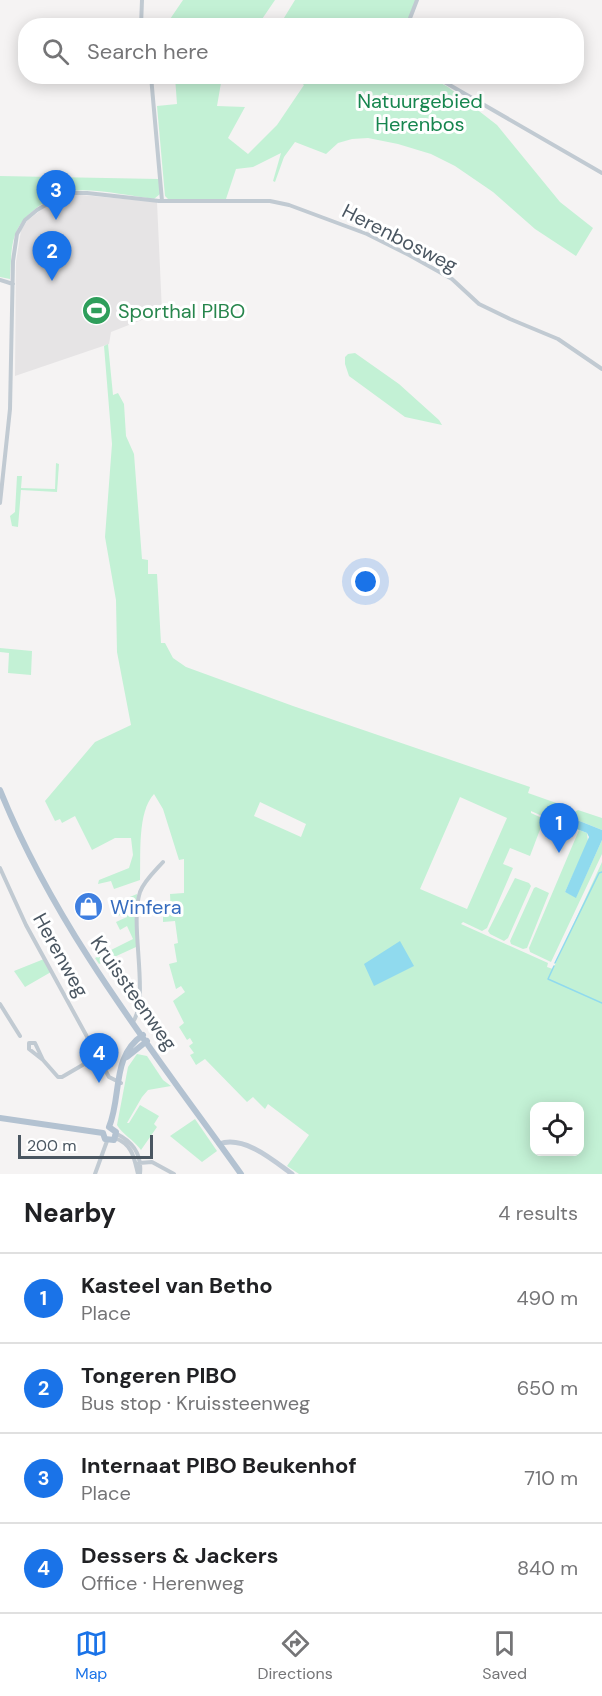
<!DOCTYPE html>
<meta charset="utf-8">
<style>
:root{--surface:#fff;--page:#f6f6f6;--text:#202124;--muted:#757577;--line:#e0e0e0;--accent:#1a73e8}
body{margin:0;font-family:"DM Sans",sans-serif;background:var(--page);color:var(--text)}
.controls{position:absolute;right:18px;bottom:18px;display:grid;overflow:hidden;border-radius:12px;box-shadow:0 3px 15px #0003}
.controls button{width:54px;height:54px;display:grid;place-items:center;padding:0;border:0;border-bottom:2px solid var(--line);background:var(--surface);color:var(--text);font:30px sans-serif}
.scale{position:absolute;left:18px;bottom:15px;width:135px;box-sizing:border-box;padding-left:6px;border:3px solid #4a5661;border-top:0;font-size:16px;line-height:21px;white-space:nowrap;color:#4a5661;-webkit-text-stroke:4px #fff;paint-order:stroke}
.you{position:absolute;left:366px;top:582px;width:21px;height:21px;margin:-15px;border:4px solid #fff;border-radius:50%;background:#1a73e8;box-shadow:0 0 0 9px #1a73e833}
.badge{display:grid;place-items:center;width:39px;height:39px;border-radius:50%;background:var(--accent);color:#fff;font-size:20px;font-weight:700}
.pin{position:absolute;translate:-50% -50px;filter:drop-shadow(0 2px 3px #0008)}
.pin::after{content:'';position:absolute;top:32px;width:21px;height:18px;background:inherit;clip-path:polygon(0 0,100% 0,50% 100%)}
.list{margin:0;padding:0;list-style:none}
h2{display:flex;justify-content:space-between;align-items:center;height:78px;margin:0;padding:0 24px;font-size:26px}
h2 small{font-size:20px;font-weight:400;color:var(--muted)}
.list li{display:grid;grid-template-columns:39px 1fr auto;gap:18px;align-items:center;box-sizing:border-box;height:90px;padding:0 24px;border-top:2px solid var(--line)}
.list b{display:block;font-size:22px;white-space:nowrap}
.list p{margin:0;font-size:20px;white-space:nowrap;color:var(--muted)}
.list em{font-size:20px;font-style:normal;color:var(--muted)}
.icon{flex:none;width:33px;height:33px;fill:none;stroke:currentColor;stroke-width:2;stroke-linecap:round;stroke-linejoin:round}
.map{position:relative;flex:none;width:602px;height:1174px;overflow:hidden}
.search{position:absolute;background:var(--surface);box-shadow:0 3px 15px #0003;left:18px;right:18px;top:18px;height:66px;display:flex;align-items:center;gap:15px;box-sizing:border-box;padding:0 21px;border-radius:24px;color:var(--muted);font-size:22px}
.sheet{height:438px;background:var(--surface)}
nav{display:flex;justify-content:space-around;align-items:center;box-sizing:border-box;height:84px;border-top:2px solid var(--line);background:var(--surface);font-size:16px;color:var(--muted)}
nav a{display:grid;justify-items:center;gap:3px}
nav .on{color:var(--accent)}
.map>svg:first-child{display:block}
.education{fill:#e6e4e5}
.green{fill:#c3f1d5;fill-rule:evenodd}
.water{fill:#90daee}
.lines{fill:none;stroke-linecap:round;stroke-linejoin:round}
.stream{stroke:#90daee;stroke-width:1.5}
.street{stroke:#c1cad2;stroke-width:4}
.secondary{stroke:#c1cbd6;stroke-width:5}
.primary{stroke:#b3c2d1;stroke-width:6}
.labels{text-anchor:middle;dominant-baseline:central;stroke-width:6;stroke-linejoin:round;paint-order:stroke}
.park-label{font-size:20px;fill:#17864f;stroke:#fff}
.street-label{font-size:20px;fill:#4a5661;stroke:#fff}
.leisure-label{font-size:20px;fill:#27864d;stroke:#fff;text-anchor:start}
.shop-label{font-size:20px;fill:#366cbe;stroke:#fff;text-anchor:start}
</style>
<div class="map">
<svg width="602" height="1174" viewBox="0 0 602 1174">
<rect width="100%" height="100%" fill="#f5f3f3"/>
<!-- education -->
<path class="education" d="M 71,194 L 157,202 L 162,312 L 111,332 L 109,344 L 15,376 L 16,262 L 21,230 L 28,220 L 50,203 Z"/>
<!-- green -->
<path class="green" d="M 183,0 L 275,0 L 258,25 L 166,25 Z
M 295,0 L 416,0 L 406,25 L 279,26 Z
M 338,76 L 430,77 L 448,87 L 497,125 L 560,202 L 593,228 L 576,256 L 535,229 L 493,192 L 455,166 L 431,154 L 398,144 L 368,138 L 352,139 L 338,143 L 326,154 L 295,142 L 284,157 L 275,182 L 273,181 L 281,153 L 253,167 L 236,169 L 226,199 L 169,200 L 165,196 L 157,106 L 177,104 L 175,77 L 222,77 L 217,106 L 245,107 L 228,138 L 248,154 L 277,125 L 304,85 L 294,77 L 322,77 L 331,82 Z
M 0,176 L 159,179 L 160,194 L 154,199 C 130,196 94,188 71,191 C 61,192 51,198 42,204 C 10,226 12,242 10,279 L 0,277 Z
M 108,344 L 113,395 L 118,393 L 124,404 L 126,436 L 134,454 L 142,559 L 148,560 L 148,574 L 157,574 L 161,643 L 165,643 L 173,658 L 186,667 L 293,706 L 530,787 L 528,793 L 562,805 L 564,815 L 560,824 L 531,811 L 531,813 L 544,819 L 530,856 L 510,848 L 503,864 L 513,868 L 487,928 L 482,931 L 463,922 L 461,924 L 548,963 L 547,967 L 553,969 L 602,862 L 602,1174 L 299,1174 L 287,1166 L 309,1135 L 268,1104 L 265,1109 L 253,1097 L 247,1102 L 205,1059 L 196,1065 L 190,1055 L 194,1053 L 189,1046 L 193,1043 L 190,1038 L 187,1040 L 179,1027 L 184,1023 L 173,1001 L 185,992 L 181,986 L 176,989 L 169,964 L 177,962 L 174,944 L 178,943 L 175,921 L 163,922 L 163,914 L 171,914 L 170,894 L 184,893 L 184,859 L 179,860 L 163,809 L 154,794 C 137,812 141,856 140,880 L 114,889 L 111,881 L 98,884 L 99,880 L 129,868 L 133,855 L 131,838 L 115,838 L 92,850 L 75,816 L 62,823 L 60,819 L 55,821 L 45,801 L 95,742 L 131,725 L 117,652 L 116,600 L 105,537 L 112,444 L 104,346 ZM 460,797 L 507,818 L 467,909 L 420,889 ZM 260,802 L 306,824 L 301,837 L 254,816 ZM 534,1106 L 580,1106 L 580,1152 L 534,1152 Z
M 355,353 L 399,384 L 439,420 L 442,425 L 405,417 L 349,376 L 345,364 L 345,357 L 348,354 Z
M 56,463 L 59,464 L 57,492 L 21,490 L 18,527 L 12,526 L 10,516 L 15,512 L 17,476 L 22,476 L 21,488 L 55,489 Z
M 0,648 L 32,651 L 31,675 L 8,673 L 9,653 L 0,652 Z
M 578,810 L 602,818 L 602,830 L 572,818 L 568,828 L 564,825 L 568,816 Z
M 579,830 L 587,833 L 588,842 L 565,892 L 576,897 L 602,840 L 602,854 L 551,962 L 530,952 L 529,948 Z
M 515,878 L 529,883 L 531,886 L 508,938 L 504,941 L 490,934 L 488,931 Z
M 536,887 L 549,893 L 527,948 L 523,949 L 511,944 L 510,941 L 534,888 Z
M 137,894 L 136,947 L 99,964 L 95,958 L 133,939 L 127,926 L 120,930 L 116,922 L 127,917 L 125,913 L 118,916 L 113,904 Z
M 44,959 L 51,972 L 25,987 L 14,971 Z
M 137,1054 L 147,1056 L 163,1080 L 171,1086 L 148,1090 L 142,1097 L 127,1123 L 129,1123 L 140,1105 L 159,1116 L 154,1124 L 157,1127 L 141,1150 C 134,1140 122,1134 117,1125 L 128,1067 Z
M 195,1119 L 217,1151 L 202,1162 L 170,1136 Z"/>
<!-- water -->
<path class="water" d="M 572,818 L 602,830 L 602,840 L 576,898 L 565,892 L 589,837 L 587,833 L 569,826 Z
M 400,941 L 414,966 L 374,986 L 364,964 Z"/>
<g class="lines">
<!-- stream -->
<path class="stream" d="M 555,963 L 599,873 L 602,872
M 554,966 L 548,979 L 602,1003"/>
<!-- street -->
<path class="street" d="M 141,26 L 142,0
M 407,26 L 417,0
M 151,76 L 162,201
M 434,76 L 602,173
M 0,280 L 13,284
M 0,503 L 10,409 L 13,261 L 17,234 L 25,220 L 37,210 L 66,193 L 87,193 L 159,201 L 270,201 L 289,205 L 367,234 L 409,255 L 452,279 L 479,304 L 510,319 L 558,339 L 602,369
M 0,868 L 26,925 L 109,1077 L 121,1083
M 0,1004 L 20,1036
M 133,1022 C 150,996 129,926 140,892 C 144,881 155,871 163,862
M 43,1060 L 29,1049 L 29,1043 L 35,1043 L 43,1060 L 58,1077 L 62,1077 L 98,1056
M 117,1134 C 133,1142 142,1155 140,1174
M 115,1138 C 133,1145 134,1158 138,1174
M 139,1163 L 152,1162 L 174,1174
M 95,1174 L 107,1141"/>
<!-- secondary -->
<path class="secondary" d="M 219,1144 C 244,1135 273,1160 292,1174"/>
<!-- primary -->
<path class="primary" d="M 0,790 C 57,931 153,1051 241,1174
M 127,1057 L 147,1041
M 0,1118 L 103,1133
M 109,1127 C 122,1096 111,1056 143,1035
M 103,1133 L 105,1139 L 114,1140 L 116,1132 L 109,1127"/>
</g>
<!-- icons -->
<defs>
<symbol id="stadium-disc" viewBox="-11 -11 22 22"><circle r="9.5" fill="#2e9e5b" stroke="#fff"/><path d="M0-5a6.5 5 0 1 0 0 10a6.5 5 0 1 0 0-10ZM-3.5-1.8h7v3.6h-7Z" fill="#fff"/></symbol>
<symbol id="shop-disc" viewBox="-11 -11 22 22"><circle r="9.5" fill="#3f7fe0" stroke="#fff"/><path d="M-5-2.5h2.3a2.7 3.5 0 0 1 5.4 0H5L5.5 6h-11ZM-1.5-2.5h3a1.5 2.3 0 0 0-3 0Z" fill="#fff"/></symbol>
</defs>
<g fill-rule="evenodd">
<use href="#stadium-disc" x="80" y="294" width="33" height="33"/>
<use href="#shop-disc" x="72" y="890" width="33" height="33"/>
</g>
<g class="labels">
<!-- park labels -->
<g class="park-label">
<text x="420" y="101">Natuurgebied<tspan x="420" dy="23">Herenbos</tspan></text>
</g>
<!-- street labels -->
<g class="street-label">
<text transform="translate(400 238) rotate(27)">Herenbosweg</text>
<text transform="translate(61 955) rotate(61)">Herenweg</text>
<text transform="translate(134 993) rotate(55)">Kruissteenweg</text>
</g>
<!-- leisure labels -->
<g class="leisure-label">
<text x="118" y="311">Sporthal PIBO</text>
</g>
<!-- shop labels -->
<g class="shop-label">
<text x="110" y="907">Winfera</text>
</g>
</g>
</svg>
<div class="controls">
<button><svg class="icon" aria-label="locate" viewBox="0 0 24 24"><circle cx="12" cy="12" r="6"/><path d="M12 2v4M12 18v4M2 12h4M18 12h4"/></svg></button>
</div>
<div class="scale">200 m</div>
<div class="you"></div>
<div class="pin badge" style="left:559px;top:853px">1</div>
<div class="pin badge" style="left:52px;top:281px">2</div>
<div class="pin badge" style="left:56px;top:220px">3</div>
<div class="pin badge" style="left:99px;top:1083px">4</div>
<div class="search"><svg class="icon" aria-label="search" viewBox="0 0 24 24"><circle cx="10" cy="10" r="6"/><path d="M15 15l6 6"/></svg>Search here</div>
</div>
<section class="sheet">
<h2>Nearby<small>4 results</small></h2>
<ul class="list">
<li><span class="badge">1</span><div><b>Kasteel van Betho</b><p>Place</p></div><em>490 m</em></li>
<li><span class="badge">2</span><div><b>Tongeren PIBO</b><p>Bus stop · Kruissteenweg</p></div><em>650 m</em></li>
<li><span class="badge">3</span><div><b>Internaat PIBO Beukenhof</b><p>Place</p></div><em>710 m</em></li>
<li><span class="badge">4</span><div><b>Dessers &amp; Jackers</b><p>Office · Herenweg</p></div><em>840 m</em></li>
</ul>
</section>
<nav>
<a class="on"><svg class="icon" aria-label="map" viewBox="0 0 24 24"><path d="M3 6l6-2 6 2 6-2v14l-6 2-6-2-6 2zM9 4v14M15 6v14"/></svg>Map</a>
<a><svg class="icon" aria-label="directions" viewBox="0 0 24 24"><path d="M12 3l9 9-9 9-9-9zM9 14v-3h6M13 9l2 2-2 2"/></svg>Directions</a>
<a><svg class="icon" aria-label="saved" viewBox="0 0 24 24"><path d="M7 4h10v16l-5-4-5 4z"/></svg>Saved</a>
</nav>
